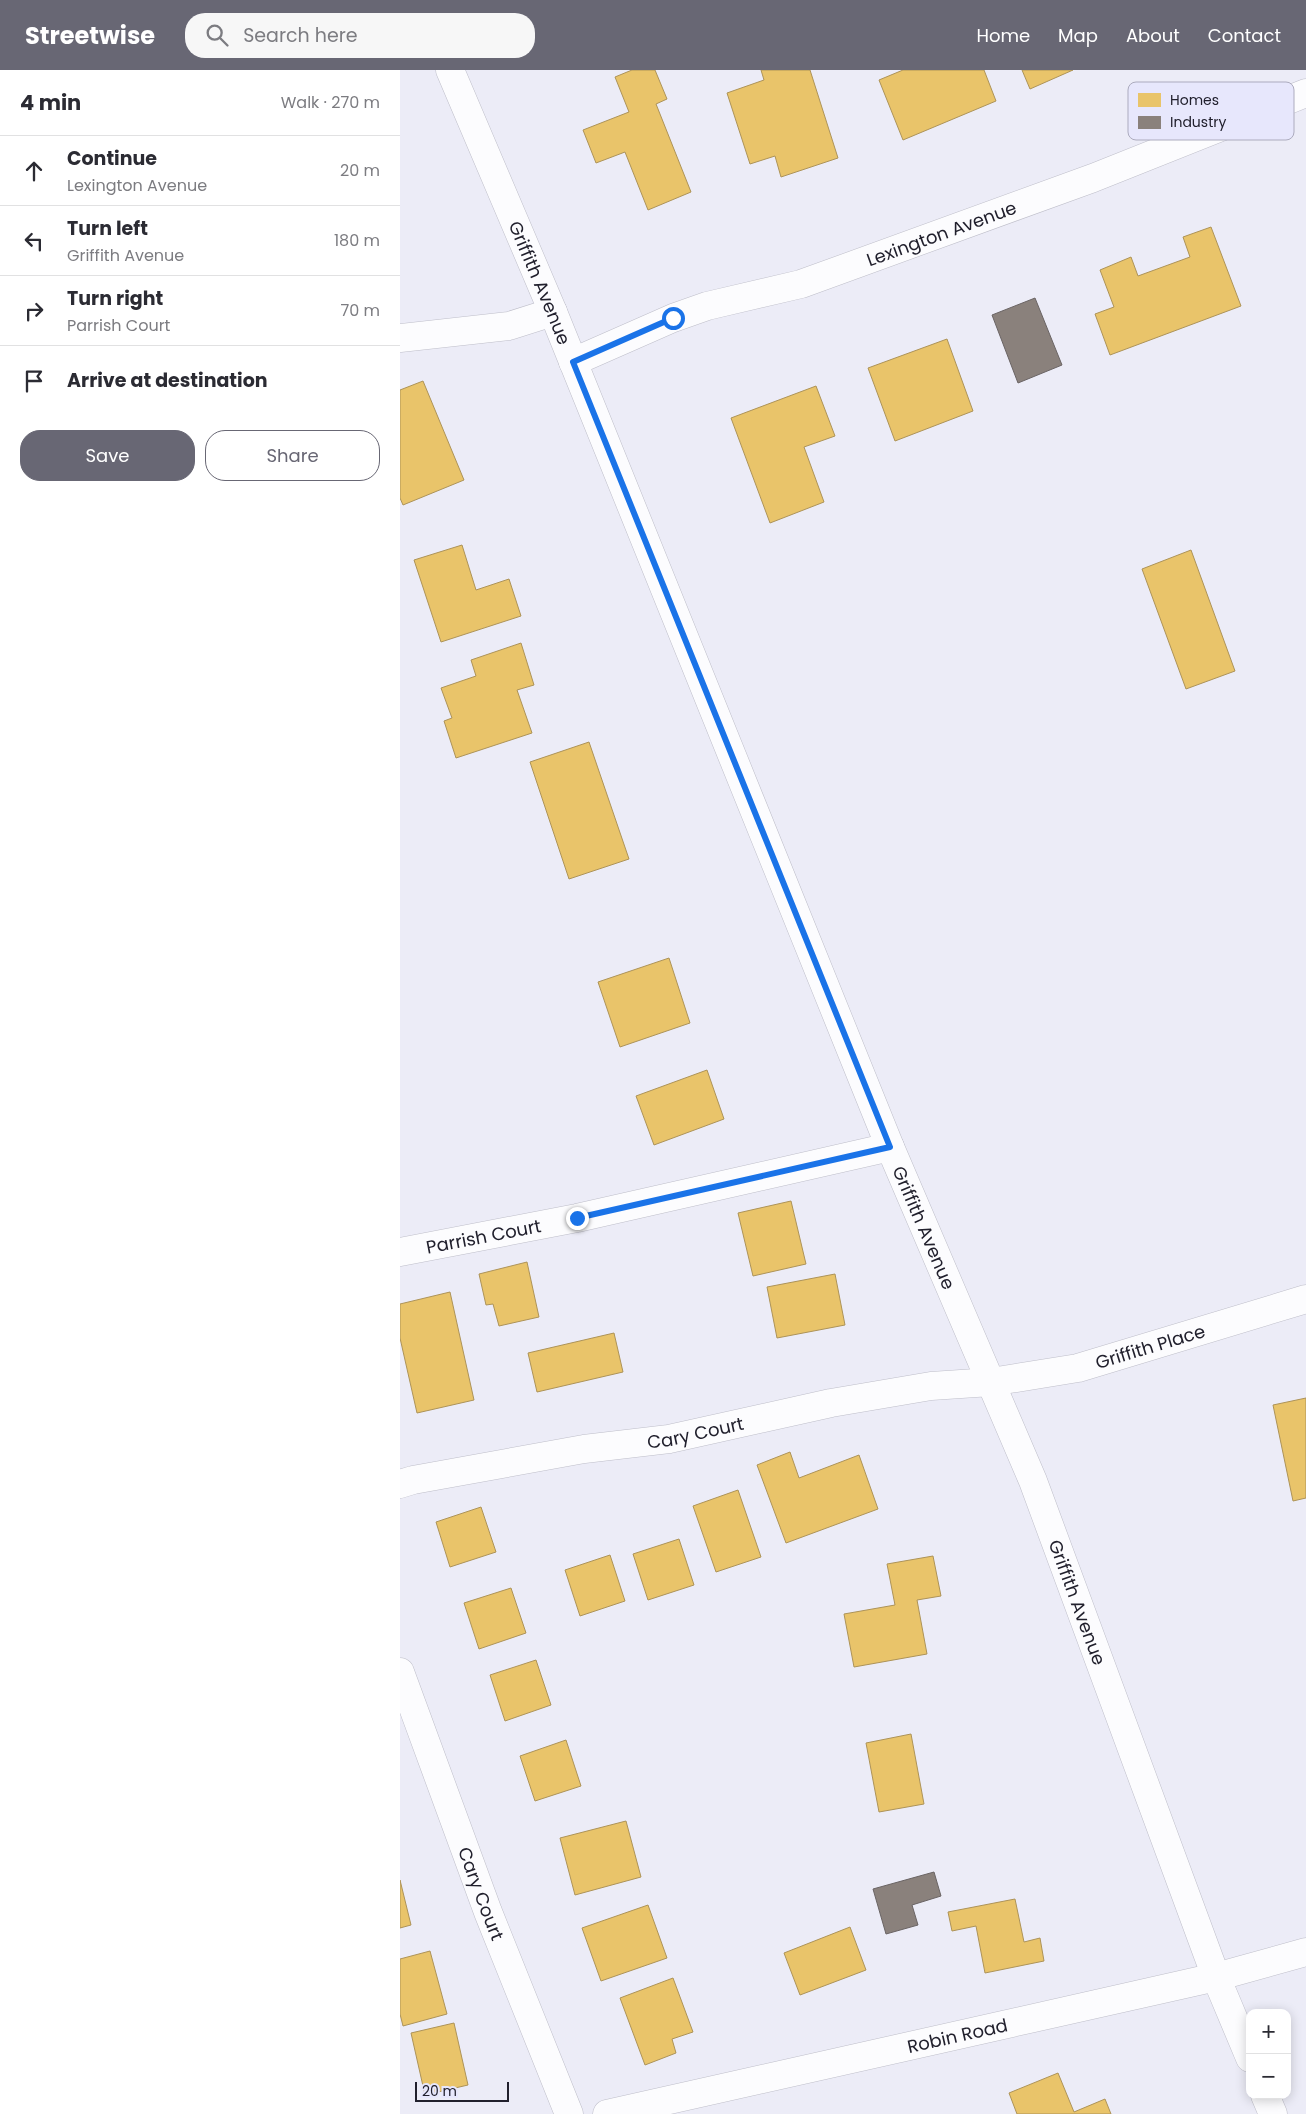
<!DOCTYPE html>
<meta charset="utf-8">
<style>
:root{--surface:#fff;--page:#f7f7f7;--text:#2b2b33;--muted:#7c7c81;--line:#e1e1e2;--accent:#686774}
body{margin:0;font-family:Poppins,sans-serif;background:var(--page);color:var(--text)}
.controls{position:absolute;right:15px;bottom:15px;display:grid;overflow:hidden;border-radius:10px;box-shadow:0 2px 12px #0003}
.controls button{width:45px;height:45px;display:grid;place-items:center;padding:0;border:0;border-bottom:1px solid var(--line);background:var(--surface);color:var(--text);font:25px sans-serif}
.scale{position:absolute;left:15px;bottom:12px;width:94px;box-sizing:border-box;padding-left:5px;border:2px solid #21202d;border-top:0;font-size:14px;line-height:18px;white-space:nowrap;color:#21202d;-webkit-text-stroke:4px #e7e7fc;paint-order:stroke}
.stop{position:absolute;width:15px;height:15px;margin:-11px;border:4px solid #1a73e8;border-radius:50%;background:#fff}
.stop.end{background:#1a73e8;border-color:#fff;box-shadow:0 1px 5px #0008}
.list{margin:0;padding:0;list-style:none}
h2{display:flex;justify-content:space-between;align-items:center;height:65px;margin:0;padding:0 20px;font-size:21px}
h2 small{font-size:16px;font-weight:400;color:var(--muted)}
.list li{display:grid;grid-template-columns:32px 1fr auto;gap:15px;align-items:center;box-sizing:border-box;height:70px;padding:0 20px;border-top:1px solid var(--line)}
.list b{display:block;font-size:19px;white-space:nowrap}
.list p{margin:0;font-size:16px;white-space:nowrap;color:var(--muted)}
.list em{font-size:16px;font-style:normal;color:var(--muted)}
.actions{display:flex;gap:10px;padding:15px 20px}
.actions a{flex:1;padding:11px 0;border:1px solid var(--accent);border-radius:20px;text-align:center;font-size:18px;color:var(--accent)}
.actions .main{background:var(--accent);color:#fff}
.icon{flex:none;width:28px;height:28px;fill:none;stroke:currentColor;stroke-width:2;stroke-linecap:round;stroke-linejoin:round}
.map{position:relative;flex:none;width:906px;height:2044px;overflow:hidden}
header{display:flex;align-items:center;gap:30px;box-sizing:border-box;height:70px;padding:0 25px;background:var(--accent);color:#fff}
header strong{font-size:24px}
nav{display:flex;gap:28px;margin-inline-start:auto;font-size:18px}
.search{width:350px;height:45px;background:var(--page);display:flex;align-items:center;gap:12px;box-sizing:border-box;padding:0 18px;border-radius:20px;color:var(--muted);font-size:19px}
main{display:flex}
aside{flex:1;background:var(--surface)}
.map>svg:first-child{display:block}
.homes{fill:#e9c46a;stroke:#ad9358}
.industry{fill:#8a817c;stroke:#6a6464}
.lines{fill:none;stroke-linecap:round;stroke-linejoin:round}
.minor-casing{stroke:#bebec9;stroke-width:29}
.tertiary-casing{stroke:#bebec9;stroke-width:29}
.minor{stroke:#fcfcfe;stroke-width:28}
.tertiary{stroke:#fcfcfe;stroke-width:28}
.route{stroke:#1a73e8;stroke-width:6}
.labels{text-anchor:middle;dominant-baseline:central;stroke-width:5;stroke-linejoin:round;paint-order:stroke}
.street-label{font-size:18px;fill:#21202d;stroke:#e7e7fc}
.key{fill:#e7e7fc;stroke:#acabbe;stroke-width:1}
.key-label{font-size:14px;fill:#21202d}
</style>
<header>
<strong>Streetwise</strong>
<div class="search"><svg class="icon" aria-label="search" viewBox="0 0 24 24"><circle cx="10" cy="10" r="6"/><path d="M15 15l6 6"/></svg>Search here</div>
<nav><a>Home</a><a>Map</a><a>About</a><a>Contact</a></nav>
</header>
<main>
<aside>
<h2>4 min<small>Walk · 270 m</small></h2>
<ul class="list">
<li><svg class="icon" aria-label="ahead" viewBox="0 0 24 24"><path d="M12 20V5M6 11l6-6 6 6"/></svg><div><b>Continue</b><p>Lexington Avenue</p></div><em>20 m</em></li>
<li><svg class="icon" aria-label="left" viewBox="0 0 24 24"><path d="M17 20v-9H6M10 6l-5 5 5 5"/></svg><div><b>Turn left</b><p>Griffith Avenue</p></div><em>180 m</em></li>
<li><svg class="icon" aria-label="right" viewBox="0 0 24 24"><path d="M7 20v-9h11M14 6l5 5-5 5"/></svg><div><b>Turn right</b><p>Parrish Court</p></div><em>70 m</em></li>
<li><svg class="icon" aria-label="arrive" viewBox="0 0 24 24"><path d="M6 21V4h12l-3 4 3 4H6"/></svg><div><b>Arrive at destination</b></div></li>
</ul>
<div class="actions"><a class="main">Save</a><a>Share</a></div>
</aside>
<div class="map">
<svg width="906" height="2044" viewBox="0 0 906 2044">
<rect width="100%" height="100%" fill="#ececf7"/>
<!-- homes -->
<path class="homes" d="M 232,0 L 255,0 L 267,29 L 256,34 L 291,122 L 248,140 L 225,82 L 196,93 L 183,60 L 229,42 L 215,7 Z
M 361,0 L 410,0 L 438,88 L 381,107 L 375,86 L 350,94 L 327,23 L 364,10 Z
M 503,0 L 584,0 L 596,31 L 503,70 L 479,10 Z
M 622,0 L 673,0 L 630,19 Z
M 811,157 L 841,236 L 710,285 L 695,244 L 714,237 L 700,200 L 731,187 L 738,206 L 790,187 L 783,167 Z
M 547,269 L 573,341 L 495,371 L 468,298 Z
M 23,311 L 64,410 L 3,435 L 0,428 L 0,320 Z
M 416,316 L 435,366 L 404,377 L 424,432 L 370,453 L 331,348 Z
M 62,475 L 76,520 L 109,509 L 121,546 L 41,572 L 14,490 Z
M 791,480 L 835,601 L 786,619 L 742,499 Z
M 121,573 L 134,615 L 117,620 L 132,663 L 56,688 L 44,651 L 52,648 L 41,618 L 76,606 L 71,590 Z
M 189,672 L 229,789 L 169,809 L 130,692 Z
M 269,888 L 290,953 L 220,977 L 198,912 Z
M 307,1000 L 324,1049 L 254,1075 L 236,1026 Z
M 391,1131 L 406,1194 L 353,1206 L 338,1143 Z
M 127,1192 L 139,1247 L 99,1256 L 93,1234 L 86,1235 L 79,1204 Z
M 435,1204 L 445,1255 L 377,1268 L 367,1217 Z
M 50,1222 L 74,1330 L 17,1343 L 0,1268 L 0,1234 Z
M 214,1263 L 223,1302 L 137,1322 L 128,1283 Z
M 906,1328 L 906,1428 L 893,1431 L 873,1335 Z
M 390,1382 L 399,1408 L 459,1385 L 478,1439 L 386,1473 L 357,1395 Z
M 338,1420 L 361,1487 L 316,1502 L 293,1436 Z
M 81,1437 L 96,1482 L 50,1497 L 36,1452 Z
M 279,1469 L 294,1515 L 248,1530 L 233,1484 Z
M 210,1485 L 225,1531 L 180,1546 L 165,1500 Z
M 533,1486 L 541,1526 L 517,1530 L 527,1584 L 454,1597 L 444,1544 L 495,1535 L 487,1494 Z
M 111,1518 L 126,1563 L 79,1579 L 64,1533 Z
M 136,1590 L 151,1635 L 105,1651 L 90,1605 Z
M 511,1664 L 524,1734 L 479,1742 L 466,1673 Z
M 166,1670 L 181,1716 L 135,1731 L 120,1686 Z
M 226,1751 L 241,1807 L 175,1825 L 160,1768 Z
M 0,1810 L 11,1855 L 0,1858 Z
M 615,1829 L 624,1872 L 640,1868 L 644,1891 L 585,1903 L 576,1856 L 552,1861 L 548,1842 Z
M 248,1835 L 267,1888 L 201,1911 L 182,1858 Z
M 450,1857 L 466,1900 L 400,1925 L 384,1883 Z
M 30,1881 L 47,1944 L 3,1956 L 0,1944 L 0,1889 Z
M 273,1908 L 293,1962 L 272,1969 L 276,1983 L 245,1995 L 220,1928 Z
M 54,1953 L 68,2015 L 25,2025 L 11,1963 Z
M 658,2003 L 674,2042 L 705,2029 L 711,2044 L 617,2044 L 609,2023 Z"/>
<!-- industry -->
<path class="industry" d="M 635,228 L 662,295 L 618,313 L 592,245 Z
M 534,1802 L 541,1826 L 512,1835 L 518,1855 L 486,1864 L 473,1819 Z"/>
<g class="lines">
<defs>
<g id="minor">
<path d="M 0,268 L 109,256 L 153,242"/>
<path id="s1" d="M 173,292 L 273,248 L 307,236 L 401,214 L 693,108 L 906,23"/>
<path id="s2" d="M 0,1182 L 177,1148 L 490,1077"/>
<path id="s3" d="M 0,1414 L 13,1410 L 184,1379 L 269,1369 L 431,1333 L 531,1316 L 591,1312 L 678,1298 L 906,1229"/>
<path id="s4" d="M 0,1602 L 88,1842 L 169,2044"/>
<path id="s5" d="M 207,2044 L 816,1907 L 906,1882"/>
</g>
<g id="tertiary">
<path id="s6" d="M 50,0 L 153,242 L 490,1077 L 633,1411 L 816,1907 L 850,1988"/>
<path d="M 865,2025 L 873,2044"/>
</g>
</defs>
<!-- minor casing -->
<use href="#minor" class="minor-casing"/>
<!-- tertiary casing -->
<use href="#tertiary" class="tertiary-casing"/>
<!-- minor -->
<use href="#minor" class="minor"/>
<!-- tertiary -->
<use href="#tertiary" class="tertiary"/>
</g>
<g class="lines">
<!-- route -->
<path class="route" d="M 177,1148 L 490,1077 L 173,292 L 273,248"/>
</g>
<g class="labels">
<!-- street labels -->
<g class="street-label">
<text stroke="none"><textPath href="#s1" startOffset="391">Lexington Avenue</textPath></text>
<text stroke="none"><textPath href="#s6" startOffset="231">Griffith Avenue</textPath></text>
<text stroke="none"><textPath href="#s6" startOffset="1251">Griffith Avenue</textPath></text>
<text stroke="none"><textPath href="#s2" startOffset="85">Parrish Court</textPath></text>
<text stroke="none"><textPath href="#s3" startOffset="764">Griffith Place</textPath></text>
<text stroke="none"><textPath href="#s3" startOffset="300">Cary Court</textPath></text>
<text stroke="none"><textPath href="#s6" startOffset="1656">Griffith Avenue</textPath></text>
<text stroke="none"><textPath href="#s4" startOffset="236">Cary Court</textPath></text>
<text stroke="none"><textPath href="#s5" startOffset="359">Robin Road</textPath></text>
</g>
</g>
<!-- legend -->
<rect x="728" y="12" width="166" height="58" rx="8" class="key"/>
<rect x="738" y="23" width="23" height="14" fill="#e9c46a"/>
<rect x="738" y="46" width="23" height="13" fill="#8a817c"/>
<g class="key-label">
<text x="770" y="35">Homes</text>
<text x="770" y="57">Industry</text>
</g>
</svg>
<div class="controls">
<button>+</button>
<button>−</button>
</div>
<div class="scale">20 m</div>
<div class="stop" style="left:273px;top:248px"></div>
<div class="stop end" style="left:177px;top:1148px"></div>
</div>
</main>
